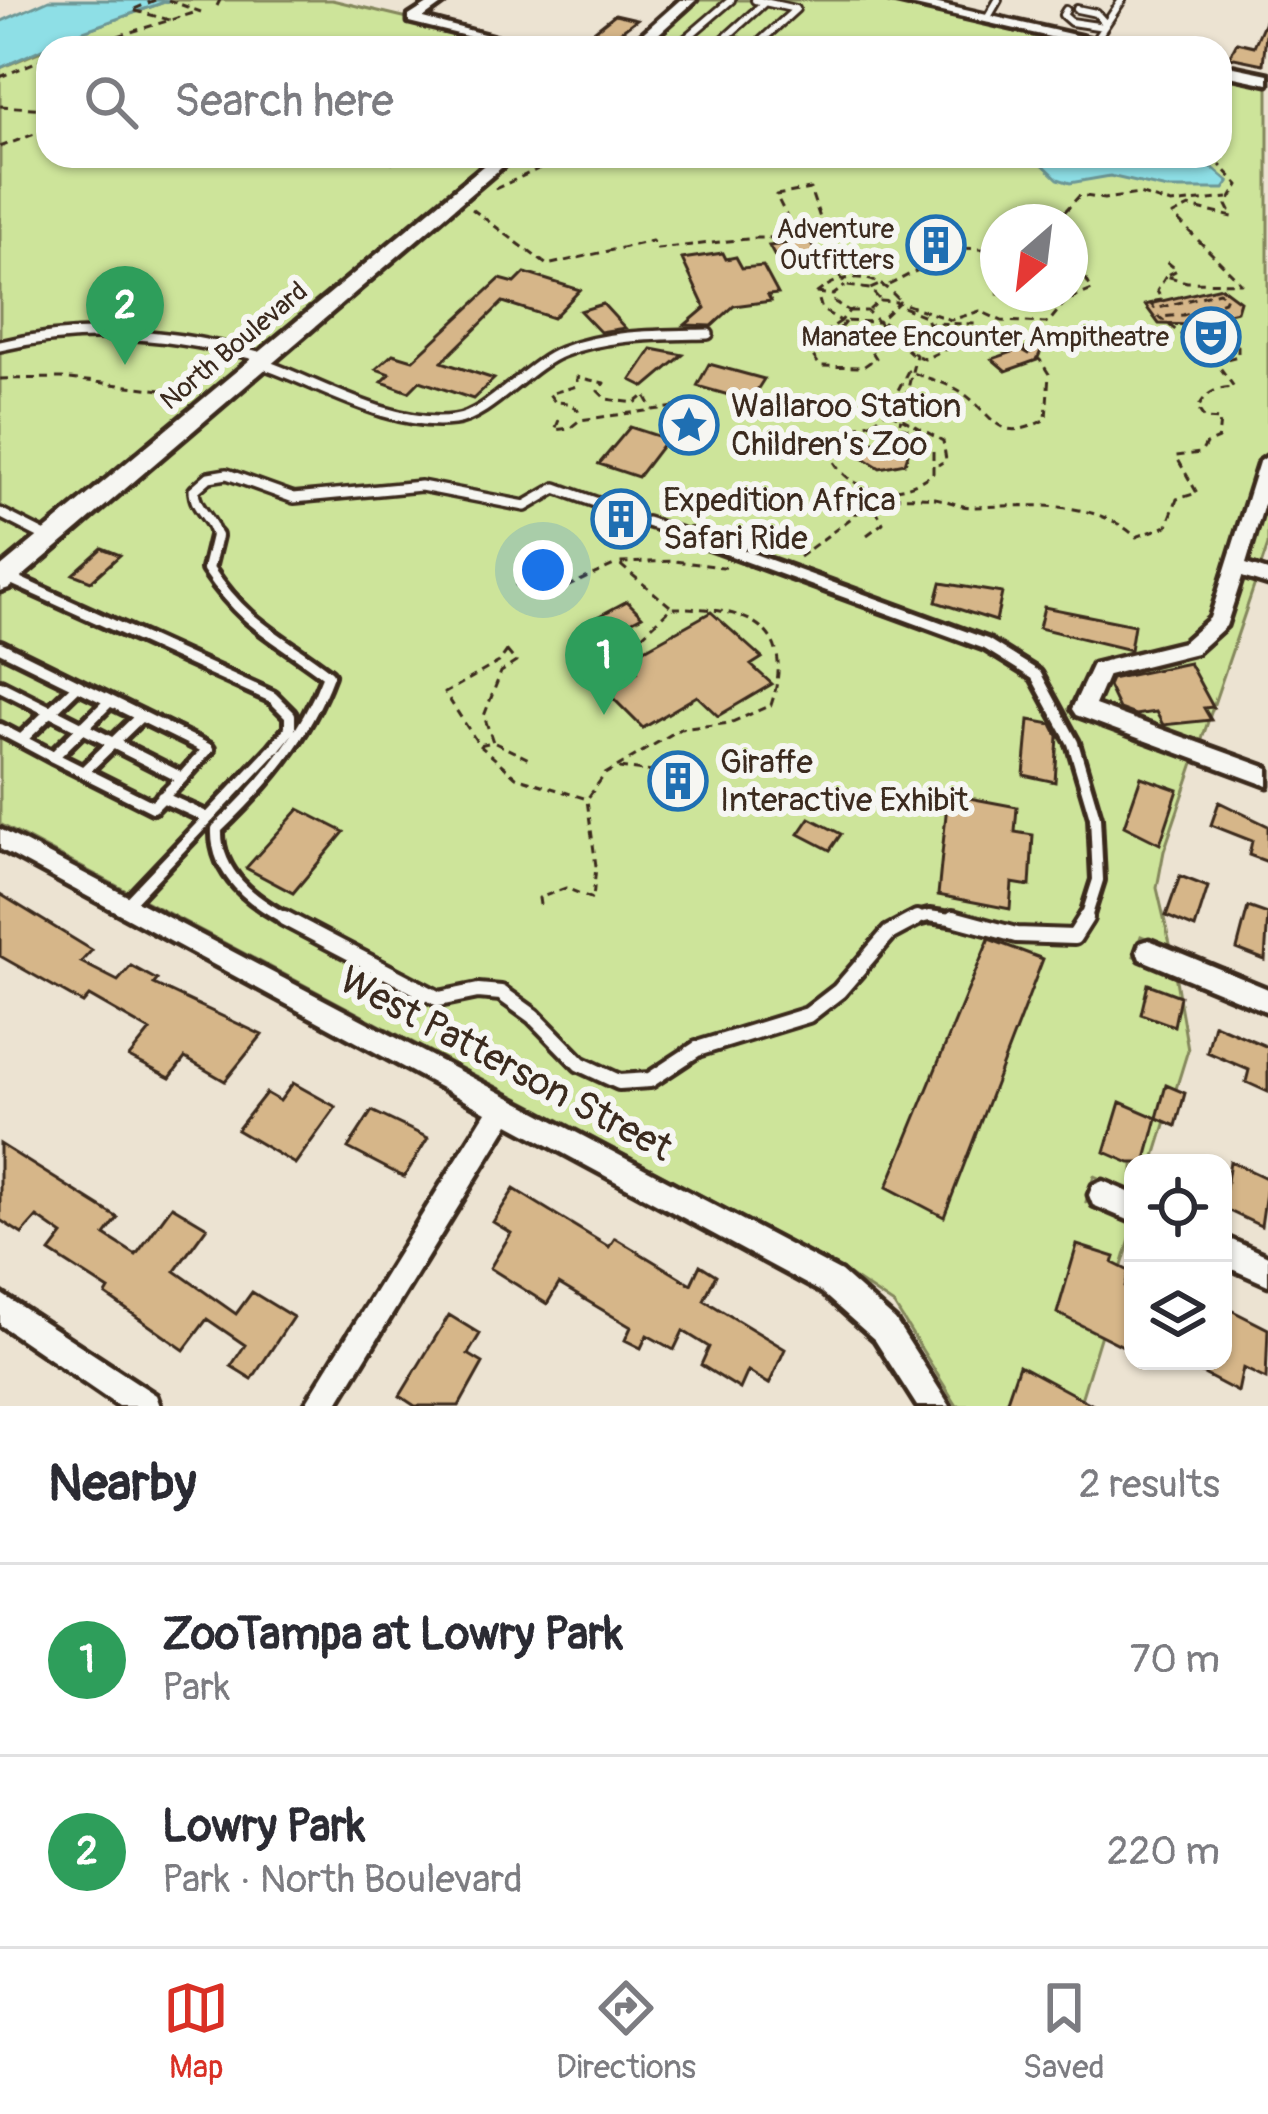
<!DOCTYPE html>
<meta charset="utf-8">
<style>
:root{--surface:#fff;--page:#f7f7f7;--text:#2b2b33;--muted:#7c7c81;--line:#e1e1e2;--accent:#d93025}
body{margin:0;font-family:Pangolin,sans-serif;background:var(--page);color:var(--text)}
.controls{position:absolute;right:36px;bottom:36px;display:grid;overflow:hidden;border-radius:24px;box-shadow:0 3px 9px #0004}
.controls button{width:108px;height:108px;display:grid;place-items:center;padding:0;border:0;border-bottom:3px solid var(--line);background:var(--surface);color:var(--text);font:60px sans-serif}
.compass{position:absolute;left:980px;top:204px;width:108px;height:108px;border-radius:50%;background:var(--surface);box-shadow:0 3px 9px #0004;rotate:208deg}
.you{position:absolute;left:543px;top:570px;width:42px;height:42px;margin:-30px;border:9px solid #fff;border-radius:50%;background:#1a73e8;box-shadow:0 0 0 18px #1a73e833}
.badge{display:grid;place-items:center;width:78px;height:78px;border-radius:50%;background:var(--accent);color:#fff;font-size:39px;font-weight:700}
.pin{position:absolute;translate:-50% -99px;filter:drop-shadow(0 3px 6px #0008)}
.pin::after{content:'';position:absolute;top:63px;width:42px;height:36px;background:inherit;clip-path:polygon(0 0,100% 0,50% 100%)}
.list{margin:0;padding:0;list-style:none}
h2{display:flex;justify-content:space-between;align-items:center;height:156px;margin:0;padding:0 48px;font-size:51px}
h2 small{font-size:39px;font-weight:400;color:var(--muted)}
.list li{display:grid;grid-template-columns:78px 1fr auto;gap:36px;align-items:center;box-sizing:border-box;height:192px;padding:0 48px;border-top:3px solid var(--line)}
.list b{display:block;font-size:45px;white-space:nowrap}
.list p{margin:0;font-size:39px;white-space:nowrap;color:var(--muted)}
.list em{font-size:39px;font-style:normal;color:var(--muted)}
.icon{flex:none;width:66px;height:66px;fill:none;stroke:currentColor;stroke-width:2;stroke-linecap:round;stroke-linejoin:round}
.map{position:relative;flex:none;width:1268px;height:1406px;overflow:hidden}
.search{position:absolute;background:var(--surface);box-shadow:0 3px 9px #0004;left:36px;right:36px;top:36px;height:132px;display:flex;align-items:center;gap:30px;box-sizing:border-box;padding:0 42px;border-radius:36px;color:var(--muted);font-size:45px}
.sheet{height:540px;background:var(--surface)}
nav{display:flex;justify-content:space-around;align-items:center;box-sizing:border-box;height:168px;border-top:3px solid var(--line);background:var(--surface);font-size:33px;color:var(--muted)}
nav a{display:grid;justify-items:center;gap:6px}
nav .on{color:var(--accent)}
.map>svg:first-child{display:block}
.green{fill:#cde49a;stroke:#84875c;stroke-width:3;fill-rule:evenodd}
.water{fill:#8edfe6;stroke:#6d9796;stroke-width:3}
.building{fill:#d6b689;stroke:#3b2a1e;stroke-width:3}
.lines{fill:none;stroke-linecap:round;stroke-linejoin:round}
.service-far3-casing{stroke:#3b2a1e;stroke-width:12}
.service-far2-casing{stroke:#3b2a1e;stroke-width:16}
.service-far1-casing{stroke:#3b2a1e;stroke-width:20}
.service-casing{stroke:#3b2a1e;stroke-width:22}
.minor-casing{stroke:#3b2a1e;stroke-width:9}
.tertiary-casing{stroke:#3b2a1e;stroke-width:9}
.secondary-casing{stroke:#3b2a1e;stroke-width:9}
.path{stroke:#3b2a1e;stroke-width:3;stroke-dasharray:8 6;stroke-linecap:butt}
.service-far3{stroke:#f6f6f2;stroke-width:6}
.service-far2{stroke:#f6f6f2;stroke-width:9}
.service-far1{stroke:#f6f6f2;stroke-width:10}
.service{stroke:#f6f6f2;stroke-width:14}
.minor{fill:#f6f6f2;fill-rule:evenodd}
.tertiary{fill:#f6f6f2;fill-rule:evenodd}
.secondary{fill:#f6f6f2;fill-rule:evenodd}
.labels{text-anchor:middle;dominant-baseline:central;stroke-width:12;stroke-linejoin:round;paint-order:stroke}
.far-poi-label{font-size:27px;fill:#3b2a1e;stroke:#f6f6f2;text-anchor:end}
.far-street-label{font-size:27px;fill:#3b2a1e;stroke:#f6f6f2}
.poi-label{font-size:33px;fill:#3b2a1e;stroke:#f6f6f2;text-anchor:start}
.near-street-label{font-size:39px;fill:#3b2a1e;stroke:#f6f6f2}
</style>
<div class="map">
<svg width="1268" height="1406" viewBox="0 0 1268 1406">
<rect width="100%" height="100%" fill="#ece3d2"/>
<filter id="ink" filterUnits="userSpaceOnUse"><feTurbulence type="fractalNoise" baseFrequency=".00833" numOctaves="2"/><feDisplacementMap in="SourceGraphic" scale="24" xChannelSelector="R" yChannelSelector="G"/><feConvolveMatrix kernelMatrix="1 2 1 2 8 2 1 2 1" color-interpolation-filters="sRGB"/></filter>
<g filter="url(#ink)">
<!-- green -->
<path class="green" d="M 170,0 L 332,0 L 534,48 L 57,48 L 83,31 Z
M 696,0 L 883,0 L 1109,48 L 640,48 Z
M 48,48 L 48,156 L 500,156 L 0,573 L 0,68 Z
M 1220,72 L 1268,82 L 1268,545 L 1164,851 L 1157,888 L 1171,948 L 1141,936 L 1134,956 L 1175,974 L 1188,1050 L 1153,1163 L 1133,1163 L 1133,1193 L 1094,1176 L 1086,1202 L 1133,1224 L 1133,1230 L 1079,1406 L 957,1406 L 894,1305 L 837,1267 L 0,824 L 0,591 L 514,156 L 1220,156 ZM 998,222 L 1070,222 L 1070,294 L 998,294 Z"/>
<!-- water -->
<path class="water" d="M 49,0 L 170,0 L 83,31 L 57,48 L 46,47 L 0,68 L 0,22 Z
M 1034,156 L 1199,156 L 1229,182 L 1224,189 L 1167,189 L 1110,176 L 1070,183 L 1058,179 Z"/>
<!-- building -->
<path class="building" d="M 615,14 L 637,19 L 599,48 L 572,48 Z
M 1268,14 L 1263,64 L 1229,57 L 1237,42 L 1254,46 Z
M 809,241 L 823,263 L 781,268 L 769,246 Z
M 723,253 L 726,259 L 736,257 L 742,268 L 763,266 L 778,294 L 768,295 L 771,301 L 734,306 L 712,326 L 685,325 L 705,308 L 682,259 Z
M 525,273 L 580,290 L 553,318 L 503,302 L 442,362 L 494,379 L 473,399 L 420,381 L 409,392 L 382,382 L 390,374 L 376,369 L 393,354 L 413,360 L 500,279 L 515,283 Z
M 1221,287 L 1240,301 L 1237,311 L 1197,320 L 1194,325 L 1159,324 L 1145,305 Z
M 603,304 L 625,328 L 600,332 L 580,311 Z
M 1045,341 L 1037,360 L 1006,371 L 992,359 Z
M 652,349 L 683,355 L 645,387 L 631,380 Z
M 709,364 L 764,379 L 750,401 L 697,386 Z
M 630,427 L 667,439 L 638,477 L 599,464 Z
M 882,439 L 902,445 L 908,454 L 905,463 L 880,468 L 864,458 L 864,445 Z
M 102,548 L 120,555 L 91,581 L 73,574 Z
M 941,583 L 1002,593 L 996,621 L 936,602 Z
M 627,601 L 642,616 L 604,636 L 590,621 Z
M 1044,607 L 1134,625 L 1130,650 L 1039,628 Z
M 711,612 L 762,658 L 751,665 L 772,684 L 718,716 L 697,696 L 643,728 L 605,690 L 637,672 L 625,660 Z
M 1189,663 L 1213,707 L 1204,708 L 1211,720 L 1163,725 L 1156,712 L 1135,715 L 1119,709 L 1108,686 L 1111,679 Z
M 1029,720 L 1052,724 L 1058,736 L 1055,782 L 1024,775 Z
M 1141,777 L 1178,790 L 1160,844 L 1124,826 Z
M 948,794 L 1017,807 L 1015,832 L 1033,835 L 1030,886 L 1012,883 L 1010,909 L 938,895 Z
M 1219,802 L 1268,826 L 1268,862 L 1249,855 L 1252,841 L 1211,825 Z
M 299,809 L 344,832 L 293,893 L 246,868 Z
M 810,818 L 841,834 L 830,850 L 799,834 Z
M 1180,876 L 1208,887 L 1195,928 L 1166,916 Z
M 0,894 L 92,950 L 81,962 L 118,981 L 131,966 L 157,980 L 154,984 L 262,1035 L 225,1081 L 185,1058 L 170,1078 L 129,1057 L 150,1031 L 89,996 L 83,1003 L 0,956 Z
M 1248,907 L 1268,914 L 1265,960 L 1237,949 Z
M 989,939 L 1043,959 L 944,1217 L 887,1187 Z
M 1148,984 L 1180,996 L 1174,1026 L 1141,1014 Z
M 1214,1024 L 1268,1047 L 1268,1092 L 1246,1082 L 1249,1070 L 1207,1052 Z
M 293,1083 L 336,1107 L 295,1164 L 237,1130 L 266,1093 L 280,1101 Z
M 1166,1085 L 1185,1093 L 1176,1126 L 1157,1118 Z
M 1120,1102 L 1157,1118 L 1145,1163 L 1130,1163 L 1105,1152 Z
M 372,1111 L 428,1138 L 404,1177 L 348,1148 Z
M 0,1144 L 118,1218 L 105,1235 L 136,1255 L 172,1206 L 207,1227 L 175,1271 L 236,1314 L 252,1292 L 293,1317 L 252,1379 L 231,1366 L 245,1345 L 207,1319 L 184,1350 L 106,1295 L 109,1290 L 50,1252 L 63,1235 L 37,1217 L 22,1234 L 0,1220 Z
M 1230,1161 L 1268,1179 L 1261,1226 L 1223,1208 Z
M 514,1189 L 609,1247 L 615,1238 L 691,1284 L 700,1265 L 716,1275 L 704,1300 L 785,1349 L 769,1384 L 748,1371 L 740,1389 L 701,1365 L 709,1347 L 683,1331 L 674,1350 L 647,1335 L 641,1348 L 625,1340 L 631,1327 L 559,1284 L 547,1304 L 490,1268 L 511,1233 L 493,1222 Z
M 1077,1245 L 1115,1257 L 1113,1263 L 1129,1271 L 1125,1287 L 1133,1291 L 1133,1311 L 1123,1346 L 1057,1313 Z
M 1223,1306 L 1268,1329 L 1266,1379 L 1243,1368 L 1238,1392 L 1179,1361 L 1223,1361 Z
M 449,1315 L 480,1334 L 468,1354 L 483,1363 L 459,1406 L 415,1406 L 400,1396 Z
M 1019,1365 L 1095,1406 L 1005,1406 Z"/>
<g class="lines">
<defs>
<path id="service-far3" d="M 1077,9 L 1096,13 L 1106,24
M 1066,10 L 1063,15 L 1071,22 L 1104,27
M 987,19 L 998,0
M 724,39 L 767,48
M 1094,42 L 1122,0
M 675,48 L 731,0
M 714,48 L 765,2
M 753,48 L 796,9 L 755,0"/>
<path id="service-far2" d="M 0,346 C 90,324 177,334 266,358
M 260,363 C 319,383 390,428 454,420 C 488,416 528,365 562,352 C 607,334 660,335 708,334
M 0,513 L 51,539
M 647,522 L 700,539
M 216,539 C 214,518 194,510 194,490 L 209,477 L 227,474 L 294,498 L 421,486 L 525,506 L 556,488 L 609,507"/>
<path id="service-far1" d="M 45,536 L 51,539
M 216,536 L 208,569 C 247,627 276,635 328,675 C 305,737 264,784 217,829 C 215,874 253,902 290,921
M 691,536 L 986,644 L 1036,675 L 1073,743 L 1095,817 L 1098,880 L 1085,921
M 7,577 L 272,697 L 290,715 L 290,729 L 272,751 L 125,906
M 0,647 L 208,749 L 182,778 L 0,686
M 110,701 L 53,757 L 153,807 L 182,778
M 0,729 L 21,740
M 53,757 L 21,740 L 78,685
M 83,772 L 141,716
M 162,797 L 208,818
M 909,921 L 929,916 L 965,921"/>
<path id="service" d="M 284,918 L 439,999 L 478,991 L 501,993 L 533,1016 L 580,1064 L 619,1082 L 650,1080 L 697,1049 L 808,1015 L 839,991 L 889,933 L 917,918
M 953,918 L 1016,935 L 1074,937 L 1086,918"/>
<path id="minor" d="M 434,0 L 448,0 L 423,18 L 536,48 L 515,48 L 409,22 L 409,16 Z
M 1268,456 L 1268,491 L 1246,564 L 1268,571 L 1268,585 L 1242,577 L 1226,626 L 1196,653 L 1108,675 L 1095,705 L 1268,768 L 1268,786 L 1076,715 L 1072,709 L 1093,664 L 1183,642 L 1210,618 L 1259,462 Z
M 0,829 L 841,1272 L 895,1320 L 950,1406 L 917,1406 L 875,1340 L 821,1292 L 509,1124 L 336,1406 L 304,1406 L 486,1112 L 0,849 Z
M 1149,940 L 1268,989 L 1268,1012 L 1140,959 L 1137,951 L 1140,943 Z
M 1103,1181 L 1133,1194 L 1133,1222 L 1093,1205 L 1089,1195 L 1093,1185 Z
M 1223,1236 L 1268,1256 L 1268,1285 L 1223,1265 Z
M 0,1293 L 156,1395 L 160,1406 L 118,1406 L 0,1325 Z"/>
<path id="tertiary" d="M 680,0 L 696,0 L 643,48 L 626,48 Z
M 495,156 L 515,156 L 9,588 L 0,591 L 0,568 Z"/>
<path id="secondary" d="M 889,0 L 921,0 L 1132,48 L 1098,48 Z
M 1220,64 L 1268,74 L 1268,84 L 1220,74 Z"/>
</defs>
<!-- service-far3 casing -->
<use href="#service-far3" class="service-far3-casing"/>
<!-- service-far2 casing -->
<use href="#service-far2" class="service-far2-casing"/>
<!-- service-far1 casing -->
<use href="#service-far1" class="service-far1-casing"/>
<!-- service casing -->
<use href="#service" class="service-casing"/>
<!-- minor casing -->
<use href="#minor" class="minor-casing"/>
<!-- tertiary casing -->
<use href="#tertiary" class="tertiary-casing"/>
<!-- secondary casing -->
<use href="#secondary" class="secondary-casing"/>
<!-- path -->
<path class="path" d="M 155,0 L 132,10 L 170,20
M 168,0 L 201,12
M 217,6 L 220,0
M 78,48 L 197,12
M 0,77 L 48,57
M 0,106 L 48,109
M 0,147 L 48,129
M 391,163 L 408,156
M 495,189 L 549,164 L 555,156
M 472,209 L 547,265 L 652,241 L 657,249 L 756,238 L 829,237
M 1055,222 L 1080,195 L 1104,199 L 1139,194 L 1171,204 L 1228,198
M 795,233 L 776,195 L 810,189 L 840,276 L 847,286 L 870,289
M 1167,262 L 1177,270 L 1166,276 L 1187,282 L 1241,283 L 1173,215 L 1189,207 L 1233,217 L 1227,205 L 1239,185 L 1220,165
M 1166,276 L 1157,291 L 1162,300 L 1149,302 L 1155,309 L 1219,292 L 1226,296 L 1224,301 L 1183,315 L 1159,317 L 1215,361
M 889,285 L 961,248 L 998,250
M 817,293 L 833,295 L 845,286
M 879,299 L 870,289 L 882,284
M 833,301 L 849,311 L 841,321 L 822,310 L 817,293 C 843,271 876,273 898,299
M 903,307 L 925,316 L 928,323 L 975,324 L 972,337
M 869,310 L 879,301 L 897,302
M 849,311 L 867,311 L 878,322 L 899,302 L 951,320 L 980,311 L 1002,321 L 1048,323 L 1066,301 L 1092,290 L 1070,249
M 845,322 L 836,333 L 867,344 L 876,358 L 863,367 L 820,366 L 806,346 L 841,321 L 878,322 L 912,354 L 925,359 L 968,338 L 1024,351 L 1040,360 L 1049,374 L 1046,419 C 997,446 995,416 963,393 C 949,383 925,378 908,371 L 887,411 L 873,422
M 883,322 L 916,355 L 900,422
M 0,379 L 62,378 L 195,394
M 579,411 L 569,403 L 555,402 L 549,394 L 577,386 L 577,377 L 604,383 L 598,391 L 606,399 L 635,403 L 645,395 L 653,410
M 890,412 L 943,441 L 946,460 L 938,465
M 559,420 L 555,430 L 570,428 L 580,420 L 675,407
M 873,422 L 909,429 L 933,449 L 933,473 C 898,500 846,496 829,451 L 842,431 Z
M 878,497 C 897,497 917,496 935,498 C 948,500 959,507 972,507 C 1025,506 1094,498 1136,537 L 1167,526 L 1177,499 L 1197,493 L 1176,456 L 1201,453 L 1206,444 L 1218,439 L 1220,420 L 1205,419 L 1198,409 C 1205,392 1217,388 1234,387 L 1216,362 L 1238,356 L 1238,346 L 1222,332 L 1196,338 L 1221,360
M 856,514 L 872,502
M 867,535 L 883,523 L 872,502
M 799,557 L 854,516 L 859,487
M 529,573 L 526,562 L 548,559 L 516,585 L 569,586 L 616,564
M 670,606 L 618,563 L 675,561 L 731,568
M 507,651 L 516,662 L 501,672 L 484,716 L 493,742 L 479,745 L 445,693 L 499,662 Z
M 495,743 L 531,760
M 479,745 L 516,777 L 587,799 L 605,774 L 680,729 L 730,723 L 771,705 C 799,622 741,607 671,608 L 639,638 L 627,642
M 619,768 L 671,774
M 540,905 L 539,898 L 566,888 L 593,899 L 596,866 L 587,800"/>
<!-- service-far3 -->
<use href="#service-far3" class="service-far3"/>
<!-- service-far2 -->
<use href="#service-far2" class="service-far2"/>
<!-- service-far1 -->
<use href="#service-far1" class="service-far1"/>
<!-- service -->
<use href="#service" class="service"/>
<!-- minor -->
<use href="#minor" class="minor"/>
<!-- tertiary -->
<use href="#tertiary" class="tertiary"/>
<!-- secondary -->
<use href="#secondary" class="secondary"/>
</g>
</g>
<!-- icons -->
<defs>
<symbol id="building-ring" viewBox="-11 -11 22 22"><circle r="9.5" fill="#f6f6f2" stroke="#1f6fb2" stroke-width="1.5"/><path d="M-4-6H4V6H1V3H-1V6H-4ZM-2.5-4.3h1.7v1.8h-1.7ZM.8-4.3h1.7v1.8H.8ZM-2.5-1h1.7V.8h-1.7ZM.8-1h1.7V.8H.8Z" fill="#1f6fb2"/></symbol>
<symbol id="theatre-ring" viewBox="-11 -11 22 22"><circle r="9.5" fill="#f6f6f2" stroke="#1f6fb2" stroke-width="1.5"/><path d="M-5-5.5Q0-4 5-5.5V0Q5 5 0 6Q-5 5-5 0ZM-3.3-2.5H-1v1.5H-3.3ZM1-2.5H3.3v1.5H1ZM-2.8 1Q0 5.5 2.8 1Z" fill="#1f6fb2"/></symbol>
<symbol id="sight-ring" viewBox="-11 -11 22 22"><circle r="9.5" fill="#f6f6f2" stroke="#1f6fb2" stroke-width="1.5"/><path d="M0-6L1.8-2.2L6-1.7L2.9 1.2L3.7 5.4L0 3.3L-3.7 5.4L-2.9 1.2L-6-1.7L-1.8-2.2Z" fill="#1f6fb2"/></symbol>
</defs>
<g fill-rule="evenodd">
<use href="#building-ring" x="903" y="212" width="66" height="66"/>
<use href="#theatre-ring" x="1178" y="304" width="66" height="66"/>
<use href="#sight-ring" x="656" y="392" width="66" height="66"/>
<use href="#building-ring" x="588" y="486" width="66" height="66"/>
<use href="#building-ring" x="645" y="748" width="66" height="66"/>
</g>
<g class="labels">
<!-- far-poi labels -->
<g class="far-poi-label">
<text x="894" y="229">Adventure<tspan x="894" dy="31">Outfitters</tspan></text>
<text x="1169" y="337">Manatee Encounter Ampitheatre</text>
</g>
<!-- far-street labels -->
<g class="far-street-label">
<text transform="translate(234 346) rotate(-40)">North Boulevard</text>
</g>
<!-- poi labels -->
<g class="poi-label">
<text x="731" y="406">Wallaroo Station<tspan x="731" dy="38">Children's Zoo</tspan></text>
<text x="663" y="500">Expedition Africa<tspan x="663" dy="38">Safari Ride</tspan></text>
<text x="720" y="762">Giraffe<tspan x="720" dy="38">Interactive Exhibit</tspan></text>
</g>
<!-- near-street labels -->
<g class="near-street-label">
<text transform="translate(506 1064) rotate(28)">West Patterson Street</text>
</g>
</g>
</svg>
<div class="controls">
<button><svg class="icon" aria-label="locate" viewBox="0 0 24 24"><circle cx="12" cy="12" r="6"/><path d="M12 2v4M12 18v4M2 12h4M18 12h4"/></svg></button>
<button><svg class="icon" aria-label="layers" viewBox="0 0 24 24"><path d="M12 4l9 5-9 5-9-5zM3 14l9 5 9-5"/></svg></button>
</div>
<svg class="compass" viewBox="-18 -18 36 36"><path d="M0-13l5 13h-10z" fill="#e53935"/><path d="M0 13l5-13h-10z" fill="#7c7c81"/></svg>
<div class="you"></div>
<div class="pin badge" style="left:604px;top:715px;background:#2e9e5b">1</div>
<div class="pin badge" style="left:125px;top:365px;background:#2e9e5b">2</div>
<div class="search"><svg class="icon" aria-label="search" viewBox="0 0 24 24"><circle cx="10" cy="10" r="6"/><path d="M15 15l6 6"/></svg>Search here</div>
</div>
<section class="sheet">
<h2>Nearby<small>2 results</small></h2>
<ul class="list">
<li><span class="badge" style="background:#2e9e5b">1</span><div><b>ZooTampa at Lowry Park</b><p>Park</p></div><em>70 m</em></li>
<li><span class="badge" style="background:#2e9e5b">2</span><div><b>Lowry Park</b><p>Park · North Boulevard</p></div><em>220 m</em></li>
</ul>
</section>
<nav>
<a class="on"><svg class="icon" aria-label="map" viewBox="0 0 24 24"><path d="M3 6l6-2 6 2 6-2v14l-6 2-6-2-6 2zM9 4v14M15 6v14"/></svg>Map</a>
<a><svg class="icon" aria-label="directions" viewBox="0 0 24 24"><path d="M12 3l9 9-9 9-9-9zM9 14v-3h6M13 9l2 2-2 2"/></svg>Directions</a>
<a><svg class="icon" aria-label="saved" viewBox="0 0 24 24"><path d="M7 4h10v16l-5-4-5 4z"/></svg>Saved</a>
</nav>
